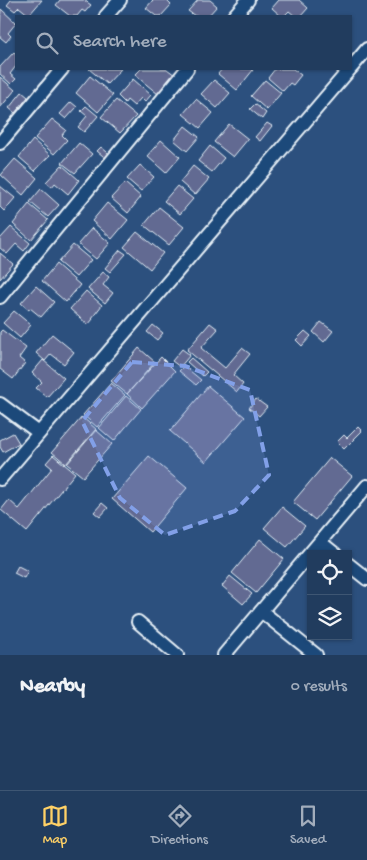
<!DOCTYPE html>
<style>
:root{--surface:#213c5e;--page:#294364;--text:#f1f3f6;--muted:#a2adbc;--line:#3e5673;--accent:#ffd166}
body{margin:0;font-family:"Gochi Hand",sans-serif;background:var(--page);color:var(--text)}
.controls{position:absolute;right:15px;bottom:15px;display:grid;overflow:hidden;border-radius:0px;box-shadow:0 1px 4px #0004}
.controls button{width:45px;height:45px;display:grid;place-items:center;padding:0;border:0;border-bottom:1px solid var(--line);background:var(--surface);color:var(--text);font:25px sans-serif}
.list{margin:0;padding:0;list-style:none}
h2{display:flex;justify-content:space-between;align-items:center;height:65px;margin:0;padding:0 20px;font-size:21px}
h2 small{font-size:16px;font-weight:400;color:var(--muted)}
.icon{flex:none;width:28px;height:28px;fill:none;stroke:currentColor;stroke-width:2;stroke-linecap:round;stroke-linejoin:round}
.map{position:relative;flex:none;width:367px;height:655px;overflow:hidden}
.search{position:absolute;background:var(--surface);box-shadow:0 1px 4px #0004;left:15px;right:15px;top:15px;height:55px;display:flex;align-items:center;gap:12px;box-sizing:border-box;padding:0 18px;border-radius:0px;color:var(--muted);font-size:19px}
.sheet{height:135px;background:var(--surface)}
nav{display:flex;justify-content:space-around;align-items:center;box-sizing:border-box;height:70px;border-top:1px solid var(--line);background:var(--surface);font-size:14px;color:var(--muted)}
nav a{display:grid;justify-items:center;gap:2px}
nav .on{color:var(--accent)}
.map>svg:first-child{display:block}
.building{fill:#626b92;stroke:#e8f1f8}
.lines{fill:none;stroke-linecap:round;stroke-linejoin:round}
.minor-casing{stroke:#e8f1f8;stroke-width:16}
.minor{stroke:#1f4a7a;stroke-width:12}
.marked{fill:#82a0e8;fill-opacity:0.2;stroke:#82a0e8;stroke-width:4;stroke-dasharray:10 6;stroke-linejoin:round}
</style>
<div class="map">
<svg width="367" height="655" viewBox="0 0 367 655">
<rect width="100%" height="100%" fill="#2c507e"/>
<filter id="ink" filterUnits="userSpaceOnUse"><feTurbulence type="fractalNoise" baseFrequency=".02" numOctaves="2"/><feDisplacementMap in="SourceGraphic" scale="10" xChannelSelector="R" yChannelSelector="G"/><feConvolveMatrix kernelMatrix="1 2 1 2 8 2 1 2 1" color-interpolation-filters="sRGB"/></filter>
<g filter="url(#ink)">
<!-- building -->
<path class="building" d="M 11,0 L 42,0 L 29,15 L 19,7 L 15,11 L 7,5 Z
M 60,0 L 84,0 L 91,5 L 85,12 L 82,10 L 77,16 L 70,16 L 56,5 Z
M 153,0 L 166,0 L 171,5 L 161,16 L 156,16 L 146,8 Z
M 198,0 L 210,0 L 217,6 L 208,16 L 195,16 L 188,11 Z
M 279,0 L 299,0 L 308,8 L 301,16 L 295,16 L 289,11 L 284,16 L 281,16 L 272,8 Z
M 1,9 L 16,23 L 8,33 L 11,36 L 6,42 L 0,37 Z
M 14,52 L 16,54 L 16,66 L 10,74 L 16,79 L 11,84 L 0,74 L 0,67 Z
M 89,69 L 121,69 L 107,84 Z
M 141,69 L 167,69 L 175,75 L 158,94 L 135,75 Z
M 222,69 L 251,69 L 253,70 L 237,90 L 218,74 Z
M 275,69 L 293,69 L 301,75 L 293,85 L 290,83 L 283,91 L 268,78 Z
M 90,76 L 113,95 L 98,112 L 76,93 Z
M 0,77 L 15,90 L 0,108 Z
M 133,79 L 151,95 L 145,102 L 141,98 L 134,106 L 127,100 L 125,103 L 118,96 Z
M 214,80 L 230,93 L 217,108 L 201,94 Z
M 265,80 L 281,93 L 267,110 L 251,96 Z
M 22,92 L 28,97 L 15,113 L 9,108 Z
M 196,99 L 213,113 L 200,128 L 183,114 Z
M 116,100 L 136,116 L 120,133 L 101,117 Z
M 71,102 L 77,107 L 66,119 L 60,114 Z
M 255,104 L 266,113 L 262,119 L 250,109 Z
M 86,106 L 98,116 L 84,132 L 78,127 L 87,116 L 81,111 Z
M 52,119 L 66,130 L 62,135 L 67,140 L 54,154 L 35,138 Z
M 267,123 L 272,126 L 260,141 L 255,137 Z
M 229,124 L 248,139 L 233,157 L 214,142 Z
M 185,126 L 199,137 L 187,151 L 174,140 Z
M 33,140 L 50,155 L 35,171 L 19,157 Z
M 161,140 L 180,157 L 166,173 L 147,156 Z
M 79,143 L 92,154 L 75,173 L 62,163 Z
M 210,146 L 224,158 L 212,172 L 198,161 Z
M 101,147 L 113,157 L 109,161 L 97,151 Z
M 15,159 L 37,178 L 23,195 L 1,175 Z
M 62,165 L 79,180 L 68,194 L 55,183 L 52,187 L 46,182 Z
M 140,165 L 154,177 L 141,191 L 127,179 Z
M 193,166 L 209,179 L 195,195 L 180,182 Z
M 125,183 L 141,197 L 128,213 L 111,198 Z
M 0,186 L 15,198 L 4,211 L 0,207 Z
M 177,186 L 193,199 L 180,214 L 164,201 Z
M 41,189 L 59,205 L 48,217 L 30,202 Z
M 107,203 L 128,220 L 112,239 L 92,221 Z
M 29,204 L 48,220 L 31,240 L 13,224 Z
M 159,207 L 184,227 L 169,245 L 144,225 Z
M 11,227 L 30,243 L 24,251 L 16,244 L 7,254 L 0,248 L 0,239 Z
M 92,228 L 110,243 L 96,259 L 78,244 Z
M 137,232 L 163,253 L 150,269 L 124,247 Z
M 73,245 L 91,260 L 76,277 L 58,262 Z
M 120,250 L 126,254 L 110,272 L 105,268 Z
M 0,253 L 13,264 L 0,279 Z
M 56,264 L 80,285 L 66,302 L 42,281 Z
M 103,272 L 109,277 L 103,285 L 113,293 L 105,303 L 88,289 Z
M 36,286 L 54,302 L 41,317 L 30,308 L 29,310 L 21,303 Z
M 86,291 L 102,305 L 92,318 L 93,319 L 88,325 L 70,309 Z
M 14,311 L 31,325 L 20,338 L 3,323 Z
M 321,322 L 333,331 L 324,342 L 313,332 Z
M 210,323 L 218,329 L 201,348 L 225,368 L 242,348 L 250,354 L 233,375 L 243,384 L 237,392 L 187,350 Z
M 153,325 L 163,333 L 157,340 L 147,332 Z
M 2,330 L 26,348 L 19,358 L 25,363 L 13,379 L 0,369 L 0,332 Z
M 305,331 L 311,336 L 302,346 L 296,340 Z
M 52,334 L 74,352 L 64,364 L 51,354 L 45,361 L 36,353 Z
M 139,348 L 155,362 L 127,394 L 111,381 Z
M 182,349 L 190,355 L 180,367 L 172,361 Z
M 161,357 L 175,371 L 142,408 L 127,394 Z
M 191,358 L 207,372 L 203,376 L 187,362 Z
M 43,360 L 64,378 L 47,397 L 36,388 L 42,382 L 32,373 Z
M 184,366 L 201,380 L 196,385 L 179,371 Z
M 111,383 L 125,395 L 97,427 L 83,415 Z
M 208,386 L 245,417 L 206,462 L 170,431 Z
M 126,396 L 141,409 L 114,441 L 99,428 Z
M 256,399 L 267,407 L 259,416 L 249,408 Z
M 82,417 L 96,429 L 66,464 L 52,452 Z
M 358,427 L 362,431 L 344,449 L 337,442 L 344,435 L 347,438 Z
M 96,430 L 112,444 L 83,477 L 67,464 Z
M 13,433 L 19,443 L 3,452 L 0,447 L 0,440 Z
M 53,455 L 75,473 L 27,532 L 1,510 L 9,500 L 19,509 L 52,468 L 46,463 Z
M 149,456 L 187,488 L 150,532 L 112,499 Z
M 330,458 L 352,476 L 315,520 L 293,502 Z
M 102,503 L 108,508 L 100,517 L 94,512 Z
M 282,507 L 305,526 L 287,547 L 264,528 Z
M 260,539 L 284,559 L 256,593 L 232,573 Z
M 18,566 L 28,571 L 24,578 L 14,573 Z
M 230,576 L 252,594 L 243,604 L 222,586 Z"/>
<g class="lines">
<defs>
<path id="minor" d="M 106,16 L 120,0
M 234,16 L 248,0
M 351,68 L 367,49
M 0,143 L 62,69
M 0,297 L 187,69
M 0,404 L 39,433
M 0,479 L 350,69
M 320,542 L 335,554
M 348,564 L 367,579
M 261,611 L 316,655
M 138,622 L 177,655
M 224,655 L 367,486"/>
</defs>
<!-- minor casing -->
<use href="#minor" class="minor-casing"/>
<!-- minor -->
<use href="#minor" class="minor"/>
</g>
</g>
<!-- marked area -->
<path class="marked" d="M 132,362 L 185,366 L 250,390 L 269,475 L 235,511 L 165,535 L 120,498 L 82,421 Z"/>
</svg>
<div class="controls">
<button><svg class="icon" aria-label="locate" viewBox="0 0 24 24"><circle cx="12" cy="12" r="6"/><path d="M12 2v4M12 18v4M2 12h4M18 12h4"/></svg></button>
<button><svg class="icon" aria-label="layers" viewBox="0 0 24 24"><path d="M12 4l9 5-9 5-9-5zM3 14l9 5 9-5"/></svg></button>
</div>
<div class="search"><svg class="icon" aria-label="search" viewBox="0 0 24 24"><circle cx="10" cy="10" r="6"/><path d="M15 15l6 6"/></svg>Search here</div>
</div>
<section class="sheet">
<h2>Nearby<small>0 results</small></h2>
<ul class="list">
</ul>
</section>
<nav>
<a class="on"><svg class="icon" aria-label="map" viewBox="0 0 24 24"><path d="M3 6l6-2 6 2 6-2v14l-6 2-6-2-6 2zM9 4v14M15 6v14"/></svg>Map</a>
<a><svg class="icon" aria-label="directions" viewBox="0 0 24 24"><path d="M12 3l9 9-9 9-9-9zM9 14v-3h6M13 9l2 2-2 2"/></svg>Directions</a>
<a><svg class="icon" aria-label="saved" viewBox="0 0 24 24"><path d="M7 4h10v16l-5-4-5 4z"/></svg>Saved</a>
</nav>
